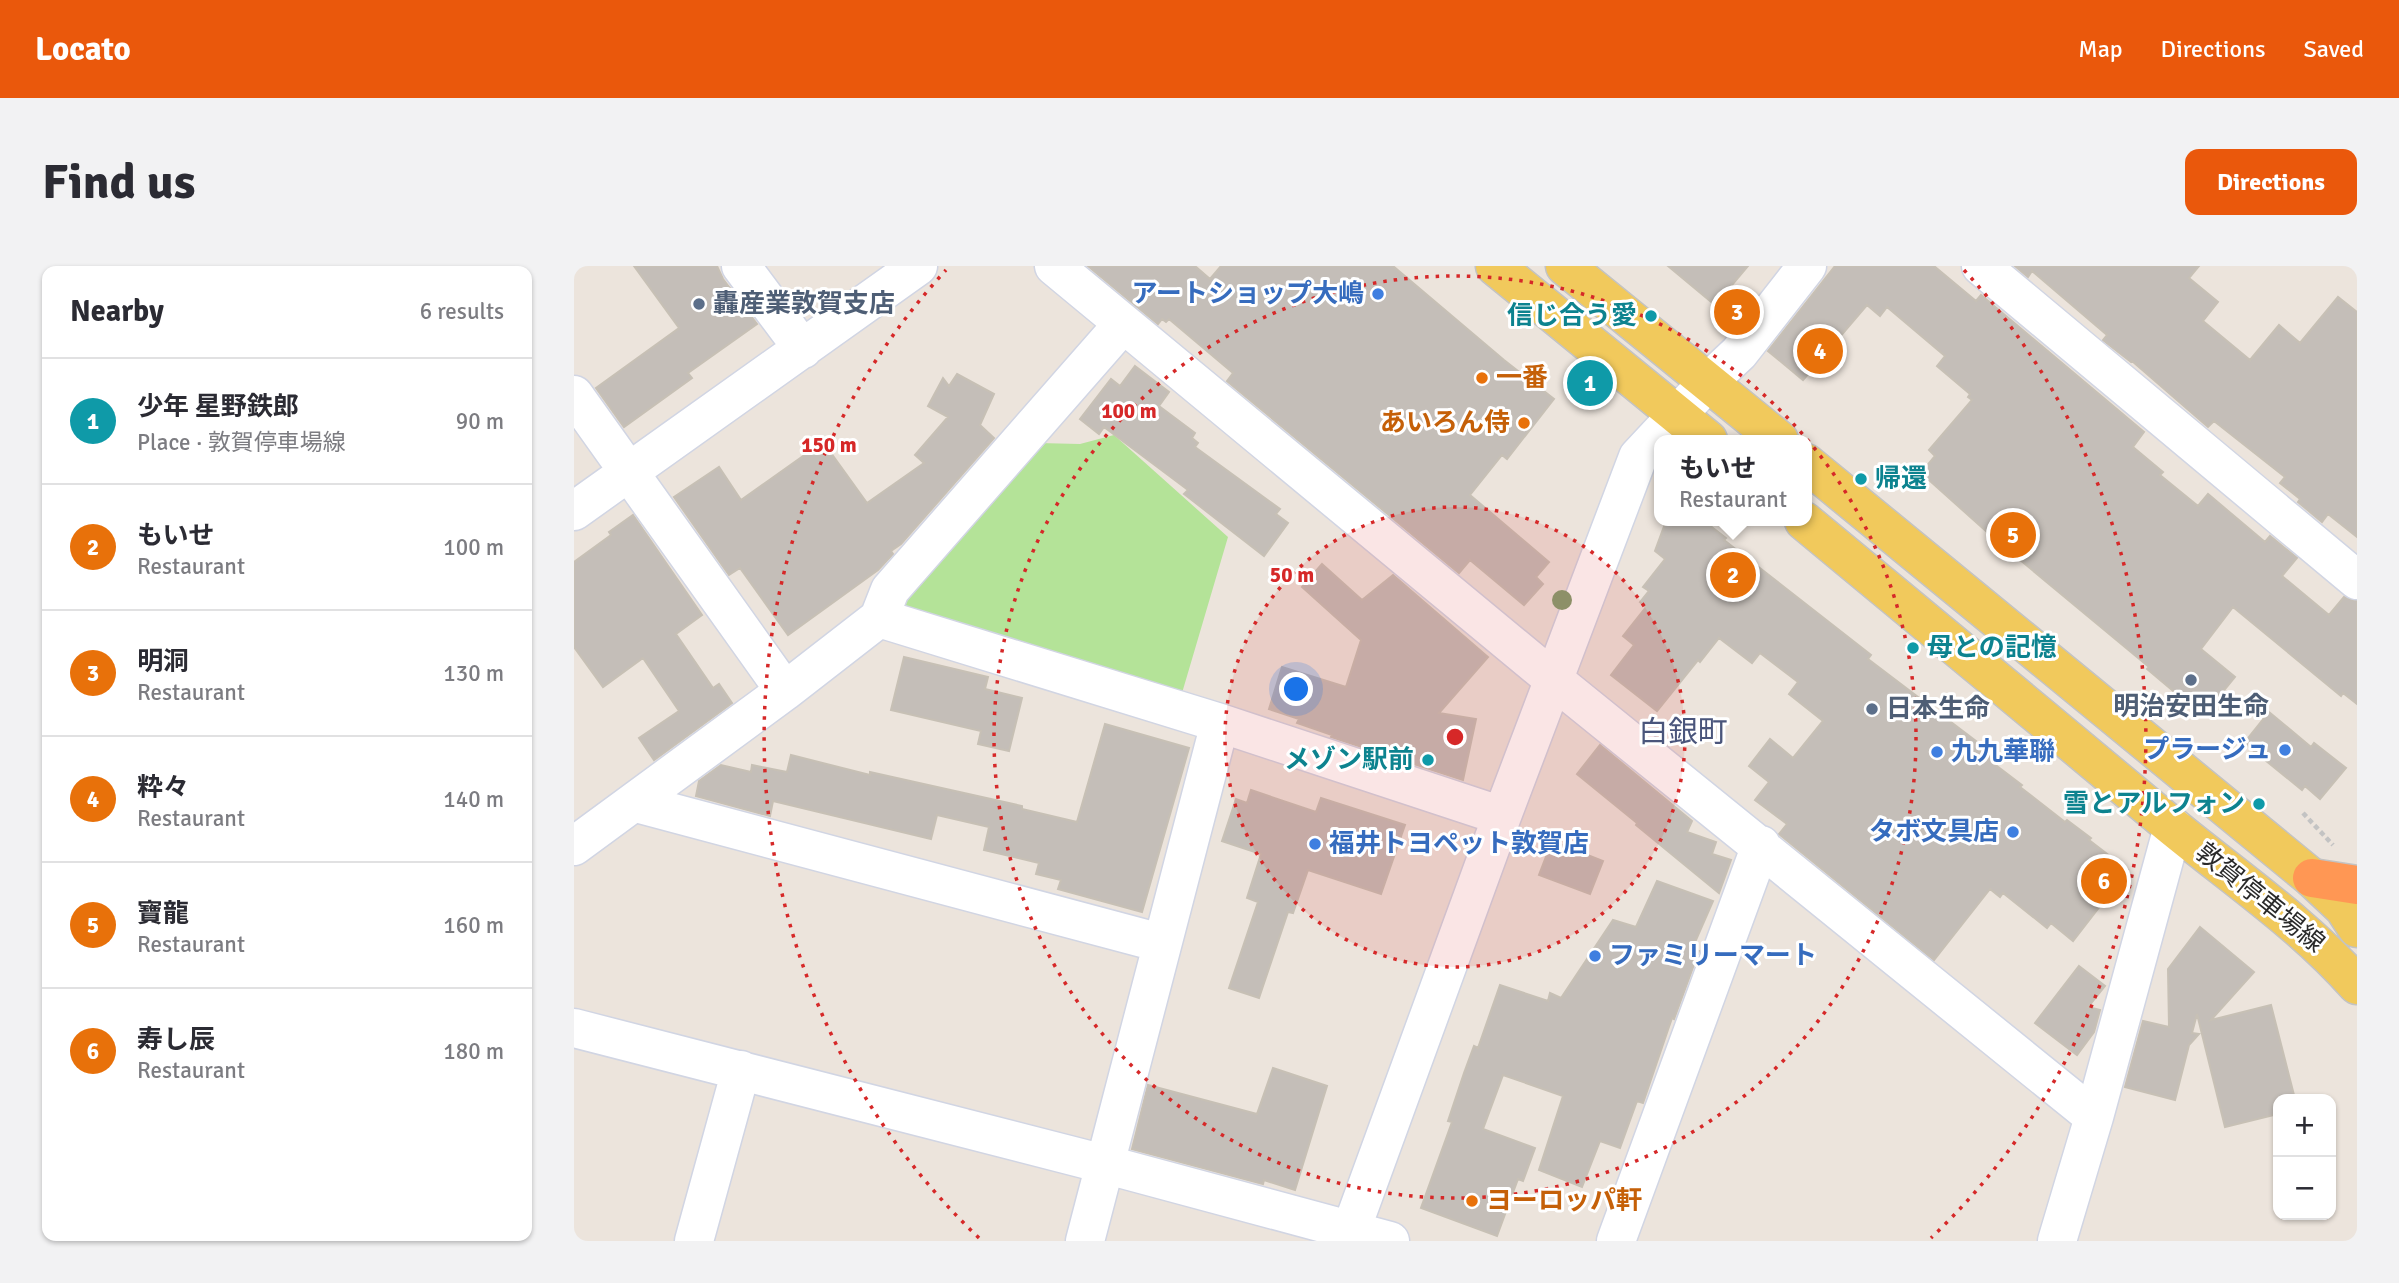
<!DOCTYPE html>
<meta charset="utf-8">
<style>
:root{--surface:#fff;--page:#f2f2f3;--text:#2b2b33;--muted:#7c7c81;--line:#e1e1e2;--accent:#ea580c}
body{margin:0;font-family:Signika,"Noto Sans JP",sans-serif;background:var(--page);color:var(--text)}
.controls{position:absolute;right:21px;bottom:21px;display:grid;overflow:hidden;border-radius:14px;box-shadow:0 2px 5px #0004}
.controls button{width:63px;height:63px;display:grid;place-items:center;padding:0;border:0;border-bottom:2px solid var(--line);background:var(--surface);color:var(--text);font:35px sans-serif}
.you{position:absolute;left:723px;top:424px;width:24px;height:24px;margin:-18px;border:5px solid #fff;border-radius:50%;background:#1a73e8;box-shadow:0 0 0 10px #1a73e833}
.badge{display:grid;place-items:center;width:46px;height:46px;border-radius:50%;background:var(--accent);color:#fff;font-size:23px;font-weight:700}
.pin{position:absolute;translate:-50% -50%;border:4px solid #fff;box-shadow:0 2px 7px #0006}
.popup{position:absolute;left:1080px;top:169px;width:158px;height:91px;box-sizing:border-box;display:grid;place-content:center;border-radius:14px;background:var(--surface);filter:drop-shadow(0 2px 5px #0005);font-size:23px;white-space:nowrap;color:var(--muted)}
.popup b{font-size:26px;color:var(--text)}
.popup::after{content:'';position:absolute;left:50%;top:100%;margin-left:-14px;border:14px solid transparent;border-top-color:var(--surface)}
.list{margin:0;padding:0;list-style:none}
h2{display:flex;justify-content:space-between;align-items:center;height:91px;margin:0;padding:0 28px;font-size:30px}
h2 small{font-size:23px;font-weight:400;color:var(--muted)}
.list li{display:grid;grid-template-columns:46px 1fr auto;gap:21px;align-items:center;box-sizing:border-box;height:126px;padding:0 28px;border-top:2px solid var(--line)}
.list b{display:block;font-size:26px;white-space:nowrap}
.list p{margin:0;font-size:23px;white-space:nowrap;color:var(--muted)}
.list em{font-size:23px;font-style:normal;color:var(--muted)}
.map{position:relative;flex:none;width:1783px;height:975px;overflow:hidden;border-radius:14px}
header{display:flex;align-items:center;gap:42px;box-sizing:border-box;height:98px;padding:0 35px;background:var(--accent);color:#fff}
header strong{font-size:33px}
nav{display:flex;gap:38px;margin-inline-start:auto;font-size:24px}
.intro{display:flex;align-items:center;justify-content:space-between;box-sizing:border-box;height:168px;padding:0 42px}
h1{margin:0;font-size:49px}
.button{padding:18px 32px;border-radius:14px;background:var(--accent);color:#fff;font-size:24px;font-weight:700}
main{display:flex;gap:42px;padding:0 42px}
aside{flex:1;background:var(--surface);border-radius:14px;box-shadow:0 2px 5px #0004}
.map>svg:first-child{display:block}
.green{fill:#b4e398}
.building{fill:#c4beb8;stroke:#c7c0b5;stroke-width:2}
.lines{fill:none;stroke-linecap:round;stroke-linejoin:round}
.minor-casing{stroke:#d1d5e3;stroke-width:41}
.major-casing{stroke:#c3c3c3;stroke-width:41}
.highway-casing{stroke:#c3c3c3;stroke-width:41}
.path{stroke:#c3c3c3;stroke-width:4.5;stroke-dasharray:5 3.5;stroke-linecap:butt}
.minor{stroke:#fff;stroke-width:38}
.major{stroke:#f1c95c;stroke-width:38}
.highway{stroke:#ff9754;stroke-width:38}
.tree{fill:#839f71}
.ring{fill:none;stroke:#d62828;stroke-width:3.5;stroke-dasharray:3.5 7}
.shop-dot{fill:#3f7fe0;stroke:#fff;stroke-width:2.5}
.service-dot{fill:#5c6f8a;stroke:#fff;stroke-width:2.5}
.culture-dot{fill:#0f9aa8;stroke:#fff;stroke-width:2.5}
.food-dot{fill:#e8710a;stroke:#fff;stroke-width:2.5}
.labels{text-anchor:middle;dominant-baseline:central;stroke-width:6;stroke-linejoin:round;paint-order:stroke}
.shop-label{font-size:26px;font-weight:bold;fill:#366cbe;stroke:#fff;text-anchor:end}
.service-label{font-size:26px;font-weight:bold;fill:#4e5e75;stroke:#fff;text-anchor:start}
.culture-label{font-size:26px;font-weight:bold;fill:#0d838f;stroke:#fff;text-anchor:end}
.food-label{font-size:26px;font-weight:bold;fill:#c56008;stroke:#fff;text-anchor:start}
.street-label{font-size:26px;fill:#2a2a2a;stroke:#fff}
.quarter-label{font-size:30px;fill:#4a557b;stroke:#fff}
.centre{fill:#d62828;stroke:#fff;stroke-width:3.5}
.ring-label{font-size:21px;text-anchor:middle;font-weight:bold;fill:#d62828;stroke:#fff;stroke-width:6;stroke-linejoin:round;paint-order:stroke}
</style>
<header>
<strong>Locato</strong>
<nav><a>Map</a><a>Directions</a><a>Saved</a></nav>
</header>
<div class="intro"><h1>Find us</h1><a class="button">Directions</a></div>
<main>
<aside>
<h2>Nearby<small>6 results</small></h2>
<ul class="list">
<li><span class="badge" style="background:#0f9aa8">1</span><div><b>少年 星野鉄郎</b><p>Place · 敦賀停車場線</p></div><em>90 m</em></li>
<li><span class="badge" style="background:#e8710a">2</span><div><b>もいせ</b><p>Restaurant</p></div><em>100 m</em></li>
<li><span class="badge" style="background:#e8710a">3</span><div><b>明洞</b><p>Restaurant</p></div><em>130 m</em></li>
<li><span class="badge" style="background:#e8710a">4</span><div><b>粋々</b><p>Restaurant</p></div><em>140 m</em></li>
<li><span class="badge" style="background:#e8710a">5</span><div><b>寶龍</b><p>Restaurant</p></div><em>160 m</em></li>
<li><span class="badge" style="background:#e8710a">6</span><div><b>寿し辰</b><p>Restaurant</p></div><em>180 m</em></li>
</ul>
</aside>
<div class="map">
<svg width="1783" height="975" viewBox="0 0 1783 975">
<rect width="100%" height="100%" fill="#ece4dc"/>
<!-- green -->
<path class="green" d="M 540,169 L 654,271 L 608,427 L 333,344 L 327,335 L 464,177 L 506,178 Z"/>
<!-- building -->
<path class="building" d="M 60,0 L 143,0 L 149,13 L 183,58 L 114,107 L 118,112 L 50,161 L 22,122 L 105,62 Z
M 514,0 L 621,0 L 636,13 L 647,0 L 819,0 L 930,94 L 980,133 L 933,193 L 928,189 L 896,229 L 975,296 L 962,311 L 969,318 L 950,339 L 896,294 L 885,307 L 653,115 L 659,107 L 595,53 L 592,56 L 588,53 L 584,58 Z
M 1094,0 L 1174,0 L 1141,39 Z
M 1261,0 L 1360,0 L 1402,35 L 1407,29 L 1570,166 L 1559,181 L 1589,206 L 1586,209 L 1624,240 L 1634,228 L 1691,276 L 1696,270 L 1723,292 L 1708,310 L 1755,349 L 1770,331 L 1783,335 L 1783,438 L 1769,427 L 1767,430 L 1659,341 L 1627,383 L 1661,411 L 1629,450 L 1573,403 L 1575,401 L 1422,274 L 1347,207 L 1361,190 L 1355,184 L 1398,134 L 1394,131 L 1396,128 L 1363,100 L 1371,90 L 1313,41 L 1306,50 L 1293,39 L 1229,114 L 1194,85 Z
M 1441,0 L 1625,0 L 1615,12 L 1644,36 L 1629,55 L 1676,94 L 1705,59 L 1726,77 L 1764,31 L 1783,46 L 1783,271 L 1754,248 L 1748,256 L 1724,236 L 1726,233 L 1706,217 L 1711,211 L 1640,155 L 1634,161 L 1558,95 L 1557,96 L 1529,74 L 1533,69 L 1458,5 L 1454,11 Z
M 561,100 L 595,126 L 585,140 L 621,167 L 618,172 L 624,177 L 621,181 L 706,243 L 702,248 L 714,257 L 690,290 L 610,228 L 614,224 L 530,161 L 525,168 L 506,153 L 537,113 L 546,120 Z
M 383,108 L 420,128 L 406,159 L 420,172 L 327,278 L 317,285 L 319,288 L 304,304 L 214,369 L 166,302 L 155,309 L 100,231 L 145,201 L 167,234 L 249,176 L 293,237 L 350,197 L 341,189 L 374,151 L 354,140 L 369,112 L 375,120 Z
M 59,249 L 128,349 L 102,368 L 139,422 L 145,418 L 158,437 L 80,494 L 65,472 L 105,445 L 69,392 L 29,421 L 0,381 L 0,296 L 37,269 L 35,266 Z
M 1092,255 L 1130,255 L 1152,272 L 1150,274 L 1297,389 L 1294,393 L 1423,491 L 1419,497 L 1448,519 L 1446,521 L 1491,556 L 1493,554 L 1517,572 L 1515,574 L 1554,604 L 1499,675 L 1477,657 L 1473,662 L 1429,627 L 1426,631 L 1416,623 L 1360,694 L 1205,568 L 1213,558 L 1181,534 L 1195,516 L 1175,500 L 1196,473 L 1219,492 L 1249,455 L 1215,428 L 1224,416 L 1186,387 L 1178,397 L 1145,372 L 1126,396 L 1124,394 L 1083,445 L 1037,409 L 1060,379 L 1049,370 L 1072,341 L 1066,336 L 1075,325 L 1069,321 L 1091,293 L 1081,285 Z
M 748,298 L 788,334 L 819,309 L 914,391 L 865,447 L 902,453 L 889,514 L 757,471 L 758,469 L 723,457 L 725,453 L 695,443 L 708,401 L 772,421 L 787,374 L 728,321 Z
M 330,391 L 414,411 L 411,423 L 448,432 L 435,485 L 404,478 L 407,465 L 317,444 Z
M 1695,446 L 1737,481 L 1740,477 L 1772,502 L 1746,533 L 1731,520 L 1728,524 L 1670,477 Z
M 531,458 L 615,482 L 568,646 L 484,623 L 487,614 L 462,608 L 465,597 L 410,584 L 415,561 L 363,549 L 357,573 L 199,535 L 196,550 L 122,530 L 125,515 L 147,499 L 177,506 L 178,499 L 213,506 L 217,489 L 296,509 L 296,506 L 448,540 L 448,543 L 503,556 Z
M 1026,479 L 1118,555 L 1113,566 L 1142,576 L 1138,588 L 1157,594 L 1145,627 L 1062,559 L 1063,557 L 1003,508 Z
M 677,524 L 742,546 L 747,532 L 831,559 L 807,628 L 734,604 L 719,647 L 714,646 L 685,732 L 655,722 L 684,636 L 673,632 L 687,588 L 648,575 L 662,533 L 673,537 Z
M 978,575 L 1029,595 L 1016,628 L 965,609 Z
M 1083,615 L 1139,635 L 1118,683 L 1125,685 L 1100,753 L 1098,752 L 1069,837 L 1063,835 L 1046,882 L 1026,875 L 1008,921 L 965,904 L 989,830 L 929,809 L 909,863 L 961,882 L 949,915 L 944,913 L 923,970 L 847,942 L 878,856 L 874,855 L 890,807 L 900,780 L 904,782 L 926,719 L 974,735 L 976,727 L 987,732 L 1039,654 L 1062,661 Z
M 1626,661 L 1680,706 L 1637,754 L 1697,739 L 1721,833 L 1704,833 L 1704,848 L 1651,861 L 1623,748 L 1618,767 L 1625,768 L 1615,779 L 1601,834 L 1551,821 L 1569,755 L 1595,761 L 1594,703 Z
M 1505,700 L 1531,720 L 1514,741 L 1526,744 L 1520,766 L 1503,789 L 1461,757 Z
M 699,802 L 753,820 L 721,924 L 690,914 L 689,918 L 558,883 L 574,819 L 683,848 Z"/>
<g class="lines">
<defs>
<path id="minor" d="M 167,0 L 229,83
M 480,0 L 980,414 L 1520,851
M 1407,0 L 1783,314
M 0,129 L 211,425
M 0,245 L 344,0
M 305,352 L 646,457 L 928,550
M 62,537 L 587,677
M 0,580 L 211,425 L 305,352 L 316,324 L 549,58
M 0,762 L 530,898 L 816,975
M 120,975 L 167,804
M 511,975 L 646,457
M 773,975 L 928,550 L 1064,191 L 1133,117 L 1165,87 L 1233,0
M 1042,975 L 1187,579
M 1483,975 L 1520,851 L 1599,561"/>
<path id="major" d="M 921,0 L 1134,174
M 991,0 L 1205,174
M 1232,197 L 1738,612 L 1770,642 L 1783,662
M 1230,255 C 1351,355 1473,456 1594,557 C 1658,610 1727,656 1783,719"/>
<path id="highway" d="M 1738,612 L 1783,619"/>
</defs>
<!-- minor casing -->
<use href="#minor" class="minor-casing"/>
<!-- major casing -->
<use href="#major" class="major-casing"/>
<!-- highway casing -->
<use href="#highway" class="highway-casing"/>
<!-- path -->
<path class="path" d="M 1729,547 L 1759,579"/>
<!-- minor -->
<use href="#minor" class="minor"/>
<!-- major -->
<use href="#major" class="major"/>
<!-- highway -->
<use href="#highway" class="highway"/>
</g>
<!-- trees -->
<circle class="tree" cx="988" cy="334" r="10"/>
<!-- distance rings -->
<circle cx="881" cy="471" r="230" fill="#d62828" fill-opacity=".12"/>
<g class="ring">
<circle cx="881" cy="471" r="230"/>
<circle cx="881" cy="471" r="461"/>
<path d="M405 972A691 691 0 0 1 372 4M1390 4A691 691 0 0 1 1357 972"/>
</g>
<!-- markers -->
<g class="shop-dot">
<circle cx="804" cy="28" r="7"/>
<circle cx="1711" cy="484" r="7"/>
<circle cx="1363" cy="486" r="7"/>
<circle cx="1439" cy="566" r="7"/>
<circle cx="741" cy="578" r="7"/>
<circle cx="1021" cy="690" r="7"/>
</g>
<g class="service-dot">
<circle cx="125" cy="38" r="7"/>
<circle cx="1617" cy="414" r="7"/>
<circle cx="1298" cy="443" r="7"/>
</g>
<g class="culture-dot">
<circle cx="1077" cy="50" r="7"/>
<circle cx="1287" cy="213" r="7"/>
<circle cx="1339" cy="382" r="7"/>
<circle cx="854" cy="494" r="7"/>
<circle cx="1685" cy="538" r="7"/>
</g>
<g class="food-dot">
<circle cx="908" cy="112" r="7"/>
<circle cx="950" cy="157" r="7"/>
<circle cx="898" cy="935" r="7"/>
</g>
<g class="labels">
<!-- shop labels -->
<g class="shop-label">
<text x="790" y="28">アートショップ大嶋</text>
<text x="1697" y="484">プラージュ</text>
<text x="1377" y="486" text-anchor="start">九九華聯</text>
<text x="1425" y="566">タボ文具店</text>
<text x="755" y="578" text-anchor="start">福井トヨペット敦賀店</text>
<text x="1035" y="690" text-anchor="start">ファミリーマート</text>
</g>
<!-- service labels -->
<g class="service-label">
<text x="139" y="38">轟産業敦賀支店</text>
<text x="1617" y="441" text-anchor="middle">明治安田生命</text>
<text x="1312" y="443">日本生命</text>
</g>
<!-- culture labels -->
<g class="culture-label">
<text x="1063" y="50">信じ合う愛</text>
<text x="1301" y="213" text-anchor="start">帰還</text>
<text x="1353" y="382" text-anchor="start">母との記憶</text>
<text x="840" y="494">メゾン駅前</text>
<text x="1671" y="538">雪とアルフォン</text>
</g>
<!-- food labels -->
<g class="food-label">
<text x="922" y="112">一番</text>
<text x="936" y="157" text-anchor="end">あいろん侍</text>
<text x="912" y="935">ヨーロッパ軒</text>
</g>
<!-- street labels -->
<g class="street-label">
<text transform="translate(1686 632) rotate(39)">敦賀停車場線</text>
</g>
<!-- quarter labels -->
<g class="quarter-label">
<text x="1109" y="466">白銀町</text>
</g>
</g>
<circle cx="881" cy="471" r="10" class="centre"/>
<g class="ring-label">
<text x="555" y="152">100 m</text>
<text x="255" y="186">150 m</text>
<text x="718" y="316">50 m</text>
</g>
</svg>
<div class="controls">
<button>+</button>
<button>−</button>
</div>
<div class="you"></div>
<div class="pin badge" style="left:1016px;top:117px;background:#0f9aa8">1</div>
<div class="pin badge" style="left:1159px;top:309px;background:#e8710a">2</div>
<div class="popup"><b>もいせ</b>Restaurant</div>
<div class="pin badge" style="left:1163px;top:46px;background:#e8710a">3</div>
<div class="pin badge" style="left:1246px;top:85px;background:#e8710a">4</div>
<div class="pin badge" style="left:1439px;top:269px;background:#e8710a">5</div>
<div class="pin badge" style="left:1530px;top:615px;background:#e8710a">6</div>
</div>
</main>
